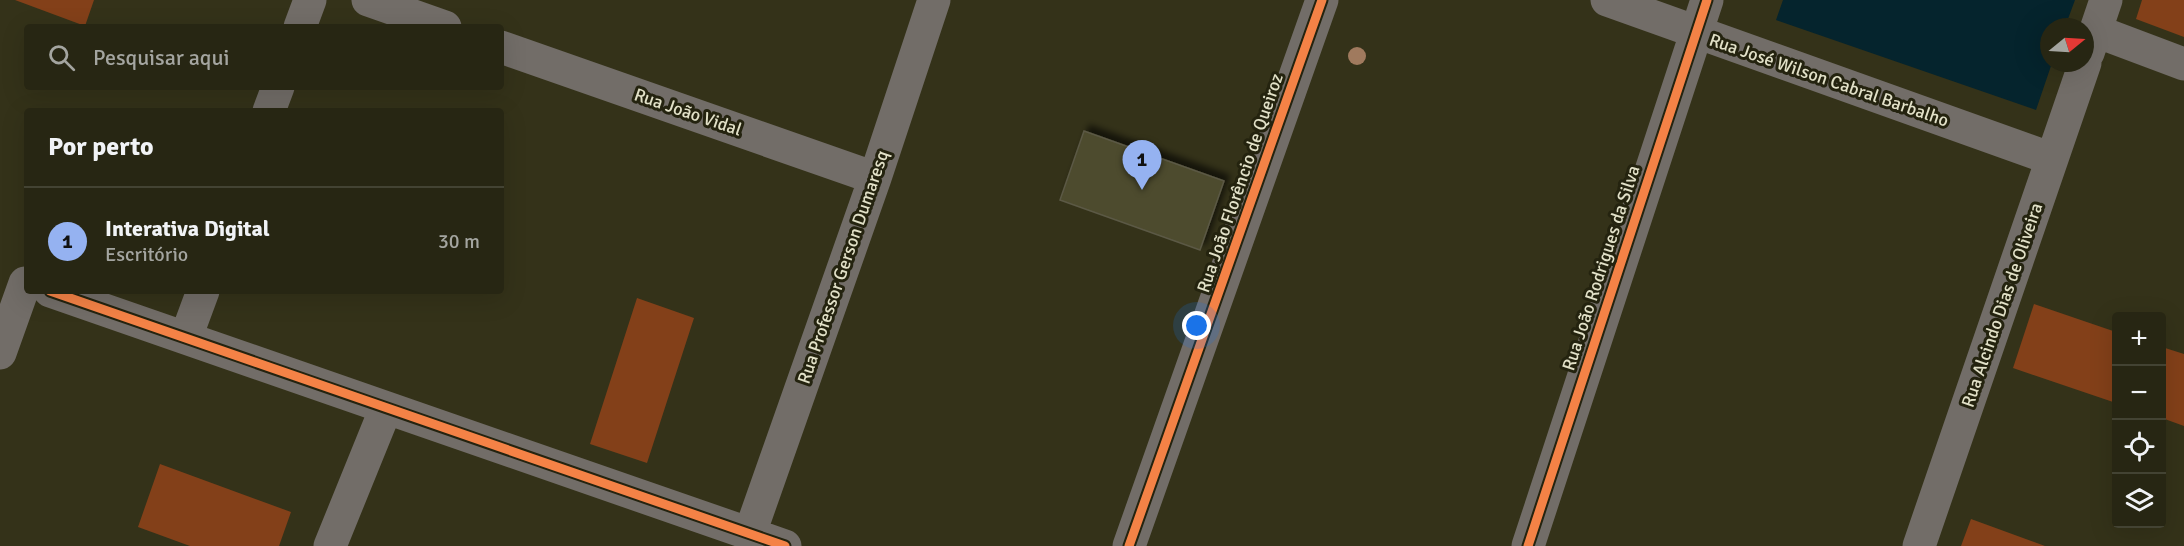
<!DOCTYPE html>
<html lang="pt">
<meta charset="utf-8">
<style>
:root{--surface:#272613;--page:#333221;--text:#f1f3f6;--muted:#a4a5a0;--line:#434333;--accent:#95b2f1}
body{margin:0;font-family:Signika,sans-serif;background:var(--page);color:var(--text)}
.controls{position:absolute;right:18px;bottom:18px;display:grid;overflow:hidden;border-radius:6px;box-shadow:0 6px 24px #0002}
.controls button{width:54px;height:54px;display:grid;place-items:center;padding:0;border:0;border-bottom:2px solid var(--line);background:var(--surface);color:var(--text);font:30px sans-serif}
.compass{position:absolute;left:2040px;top:18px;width:54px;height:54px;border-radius:50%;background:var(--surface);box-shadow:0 6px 24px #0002;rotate:72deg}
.you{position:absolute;left:1197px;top:326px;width:21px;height:21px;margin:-15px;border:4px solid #fff;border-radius:50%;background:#1a73e8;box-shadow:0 0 0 9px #1a73e833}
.badge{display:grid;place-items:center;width:39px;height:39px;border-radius:50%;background:var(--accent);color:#111;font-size:20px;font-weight:700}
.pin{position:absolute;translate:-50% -50px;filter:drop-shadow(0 2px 3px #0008)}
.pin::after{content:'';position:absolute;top:32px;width:21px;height:18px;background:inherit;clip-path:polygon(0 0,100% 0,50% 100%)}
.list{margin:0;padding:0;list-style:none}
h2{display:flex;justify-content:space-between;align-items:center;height:78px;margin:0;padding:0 24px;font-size:26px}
h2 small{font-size:20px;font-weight:400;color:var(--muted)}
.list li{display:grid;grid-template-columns:39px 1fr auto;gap:18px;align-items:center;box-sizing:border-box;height:108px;padding:0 24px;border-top:2px solid var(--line)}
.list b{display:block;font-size:22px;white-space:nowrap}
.list p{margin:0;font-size:20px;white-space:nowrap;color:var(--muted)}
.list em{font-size:20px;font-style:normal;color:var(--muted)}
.icon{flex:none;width:33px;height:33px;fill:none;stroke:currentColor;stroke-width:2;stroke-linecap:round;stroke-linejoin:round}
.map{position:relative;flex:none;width:2184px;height:546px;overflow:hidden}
.search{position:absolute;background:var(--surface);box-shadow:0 6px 24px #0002;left:24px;top:24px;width:480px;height:66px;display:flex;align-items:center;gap:15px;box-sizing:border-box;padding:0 21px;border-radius:6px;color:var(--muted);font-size:22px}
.panel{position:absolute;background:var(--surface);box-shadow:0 6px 24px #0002;left:24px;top:108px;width:480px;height:186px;border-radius:6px}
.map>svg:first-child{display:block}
.green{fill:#834019}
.water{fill:#05242d}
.building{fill:#4d4b2e;stroke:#5b5945;stroke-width:1.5;filter:url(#shadow)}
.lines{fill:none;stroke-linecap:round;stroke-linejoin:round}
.street{stroke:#726d68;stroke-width:33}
.cycleway-casing{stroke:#24230f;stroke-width:13}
.cycleway{stroke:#f48246;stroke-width:9}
.tree{fill:#a07a5e}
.labels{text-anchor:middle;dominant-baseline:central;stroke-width:6;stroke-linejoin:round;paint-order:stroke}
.street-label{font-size:18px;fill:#e2e1c8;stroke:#24230f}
</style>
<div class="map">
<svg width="2184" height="546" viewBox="0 0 2184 546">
<defs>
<filter id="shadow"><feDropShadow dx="5.5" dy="-5.5" stdDeviation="3" flood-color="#0009"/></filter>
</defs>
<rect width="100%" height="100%" fill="#343219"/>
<!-- green -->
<path class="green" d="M 15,0 L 94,0 L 85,26 Z
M 2142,0 L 2184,0 L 2184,37 L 2136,19 Z
M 637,298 L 694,318 L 647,463 L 590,444 Z
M 2034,304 L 2116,332 L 2116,403 L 2013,368 Z
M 2162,347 L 2184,354 L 2184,426 L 2162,418 Z
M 160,464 L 291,512 L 279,546 L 190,546 L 138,527 Z
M 1971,519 L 2045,546 L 1961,546 Z"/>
<!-- water -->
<path class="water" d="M 1783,0 L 2075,0 L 2065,27 L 2049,27 L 2049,63 L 2052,63 L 2036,110 L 1776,20 Z"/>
<!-- building -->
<path class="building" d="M 1084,131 L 1224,181 L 1200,250 L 1060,200 Z"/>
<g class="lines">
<!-- street -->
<path class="street" d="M 368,0 L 445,27
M 1607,0 L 2052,159
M 300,27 L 310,0
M 2096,31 L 2184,64
M 501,47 L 875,178
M 2088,53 L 2106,0
M 269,111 L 278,87
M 50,291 L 785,546
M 186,337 L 203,291
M 0,353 L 25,283
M 750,533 L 875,178 L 934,0
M 330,546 L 386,408
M 1129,546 L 1322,0
M 1528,546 L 1707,0
M 1919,546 L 2085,63"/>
<defs>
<path id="cycleway" d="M 50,291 L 785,546
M 1129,546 L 1322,0
M 1528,546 L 1707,0"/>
</defs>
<!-- cycleway casing -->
<use href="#cycleway" class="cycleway-casing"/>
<!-- cycleway -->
<use href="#cycleway" class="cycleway"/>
</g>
<!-- trees -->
<circle class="tree" cx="1357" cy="56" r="9"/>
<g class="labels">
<!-- street labels -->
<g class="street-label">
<text transform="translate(1829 80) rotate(19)">Rua José Wilson Cabral Barbalho</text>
<text transform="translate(688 112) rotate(19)">Rua João Vidal</text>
<text transform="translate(1240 183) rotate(-71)">Rua João Florêncio de Queiroz</text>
<text transform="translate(843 267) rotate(-71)">Rua Professor Gerson Dumaresq</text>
<text transform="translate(1601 268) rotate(-72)">Rua João Rodrigues da Silva</text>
<text transform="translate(2002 305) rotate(-71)">Rua Alcindo Dias de Oliveira</text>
</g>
</g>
</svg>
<div class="controls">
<button>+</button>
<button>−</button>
<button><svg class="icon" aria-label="locate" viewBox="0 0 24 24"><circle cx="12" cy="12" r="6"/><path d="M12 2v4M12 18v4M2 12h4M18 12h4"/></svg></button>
<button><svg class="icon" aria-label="layers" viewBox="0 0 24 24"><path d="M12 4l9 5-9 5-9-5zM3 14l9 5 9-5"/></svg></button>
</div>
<svg class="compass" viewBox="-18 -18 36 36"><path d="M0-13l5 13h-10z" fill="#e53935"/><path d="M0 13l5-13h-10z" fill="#a4a5a0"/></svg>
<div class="you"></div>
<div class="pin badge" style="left:1142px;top:190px">1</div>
<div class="search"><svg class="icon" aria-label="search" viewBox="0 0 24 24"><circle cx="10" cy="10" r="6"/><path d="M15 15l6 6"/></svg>Pesquisar aqui</div>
<section class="panel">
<h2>Por perto<small></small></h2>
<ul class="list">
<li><span class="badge">1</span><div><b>Interativa Digital</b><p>Escritório</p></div><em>30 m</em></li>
</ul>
</section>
</div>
